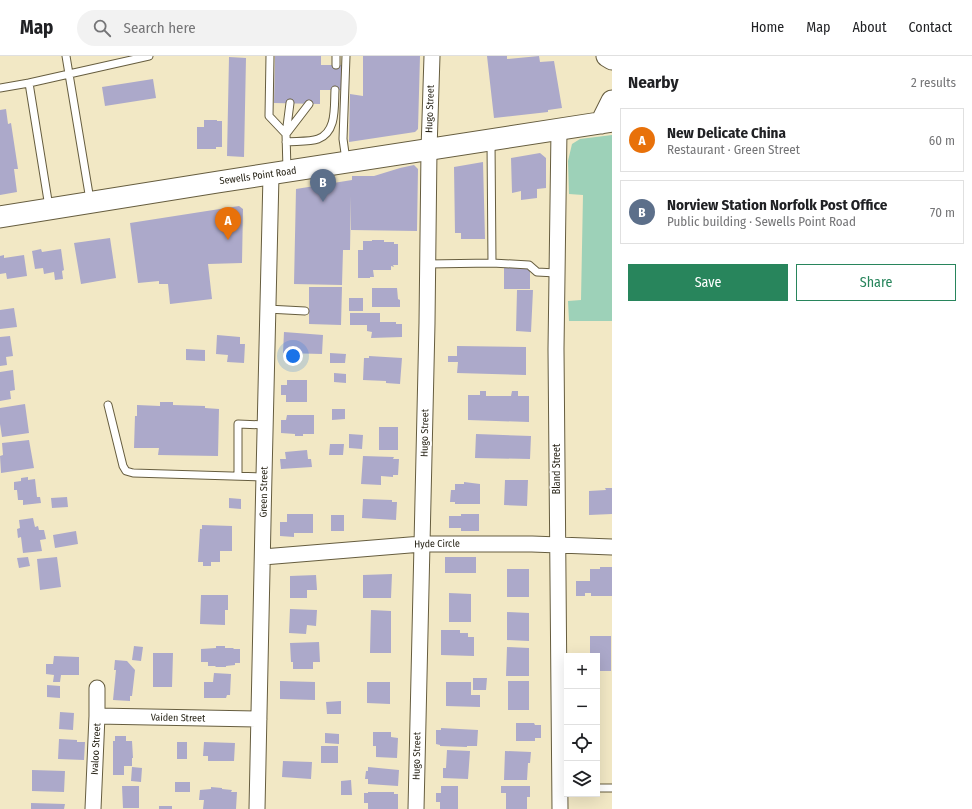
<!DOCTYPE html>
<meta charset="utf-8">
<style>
:root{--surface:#fff;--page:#f2f2f2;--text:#202124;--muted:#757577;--line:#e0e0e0;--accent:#28855c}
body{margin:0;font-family:"Fira Sans Condensed",sans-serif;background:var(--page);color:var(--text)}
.controls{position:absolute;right:12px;bottom:12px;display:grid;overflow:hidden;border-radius:0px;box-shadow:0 4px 16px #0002}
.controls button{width:36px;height:36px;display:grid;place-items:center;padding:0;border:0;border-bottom:1px solid var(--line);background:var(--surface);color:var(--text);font:20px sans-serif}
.you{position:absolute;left:293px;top:300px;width:14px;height:14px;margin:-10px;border:3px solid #fff;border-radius:50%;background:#1a73e8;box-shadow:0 0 0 6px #1a73e833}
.badge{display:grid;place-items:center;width:26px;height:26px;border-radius:50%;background:var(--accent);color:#fff;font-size:13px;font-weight:700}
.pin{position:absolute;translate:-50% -33px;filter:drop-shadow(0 1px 2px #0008)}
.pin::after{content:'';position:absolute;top:21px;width:14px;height:12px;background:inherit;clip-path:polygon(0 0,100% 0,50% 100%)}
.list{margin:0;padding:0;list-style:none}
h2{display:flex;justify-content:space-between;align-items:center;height:52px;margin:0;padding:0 16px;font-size:17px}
h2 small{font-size:13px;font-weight:400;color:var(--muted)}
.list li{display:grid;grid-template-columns:26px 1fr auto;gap:12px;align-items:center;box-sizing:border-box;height:64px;margin:0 8px 8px;padding:0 8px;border:1px solid var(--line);border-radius:0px}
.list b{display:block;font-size:15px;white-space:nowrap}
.list p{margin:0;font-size:13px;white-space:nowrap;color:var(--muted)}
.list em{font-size:13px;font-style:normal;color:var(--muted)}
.actions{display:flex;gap:8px;padding:12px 16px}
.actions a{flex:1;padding:9px 0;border:1px solid var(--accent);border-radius:0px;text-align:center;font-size:14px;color:var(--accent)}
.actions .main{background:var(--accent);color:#fff}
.icon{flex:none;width:22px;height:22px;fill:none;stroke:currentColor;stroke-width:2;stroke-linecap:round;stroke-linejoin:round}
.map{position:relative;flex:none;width:612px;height:753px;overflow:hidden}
header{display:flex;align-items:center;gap:24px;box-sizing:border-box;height:56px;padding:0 20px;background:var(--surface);border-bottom:1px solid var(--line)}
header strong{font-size:19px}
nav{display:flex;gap:22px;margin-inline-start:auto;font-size:14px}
.search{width:280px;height:36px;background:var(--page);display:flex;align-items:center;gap:10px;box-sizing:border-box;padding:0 14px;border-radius:22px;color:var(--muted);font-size:15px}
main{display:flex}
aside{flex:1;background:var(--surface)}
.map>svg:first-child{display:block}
.green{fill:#9dd1b8}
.building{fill:#aca9ca}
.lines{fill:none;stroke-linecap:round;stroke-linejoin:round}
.service-casing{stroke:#665d3f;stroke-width:9}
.minor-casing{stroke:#665d3f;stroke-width:17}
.secondary-casing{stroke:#665d3f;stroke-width:23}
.service{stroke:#fff;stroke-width:7}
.minor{stroke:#fff;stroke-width:15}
.secondary{stroke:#fff;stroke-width:21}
.labels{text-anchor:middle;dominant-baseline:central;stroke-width:4;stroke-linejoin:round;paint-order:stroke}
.street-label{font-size:10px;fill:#231f12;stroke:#fff}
</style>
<header>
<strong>Map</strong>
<div class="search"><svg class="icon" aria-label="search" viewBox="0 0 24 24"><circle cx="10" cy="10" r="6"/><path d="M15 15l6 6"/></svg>Search here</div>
<nav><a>Home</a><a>Map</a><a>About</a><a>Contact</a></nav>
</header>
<main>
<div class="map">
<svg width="612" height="753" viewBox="0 0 612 753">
<rect width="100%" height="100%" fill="#f2e8c5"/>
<!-- green -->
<path class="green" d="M 612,79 L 612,265 L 569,265 L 568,245 L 581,244 L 583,139 L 569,138 L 568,105 L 572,88 L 580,83 Z"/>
<!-- building -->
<path class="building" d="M 275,0 L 321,0 L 321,9 L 342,9 L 341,34 L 320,34 L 320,48 L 274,47 Z
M 363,0 L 420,0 L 418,73 L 415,76 L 349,86 L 350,38 L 363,40 Z
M 487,0 L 507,0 L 507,3 L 539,0 L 540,6 L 554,5 L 562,52 L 548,54 L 548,56 L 494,62 Z
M 229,1 L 246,2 L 244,101 L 227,100 Z
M 153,23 L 156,42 L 105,50 L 102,31 Z
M 6,53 L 8,68 L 11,67 L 18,113 L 14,113 L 17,136 L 0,139 L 0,54 Z
M 204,64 L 217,64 L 217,65 L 222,65 L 222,91 L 216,91 L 216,93 L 197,93 L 197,71 L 204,71 Z
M 540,97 L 546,102 L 546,132 L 537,133 L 537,142 L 521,144 L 521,135 L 512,137 L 511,102 Z
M 483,106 L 485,183 L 461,183 L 461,177 L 455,177 L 454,111 Z
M 414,109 L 418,113 L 417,175 L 351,174 L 351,140 L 350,194 L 343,194 L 342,229 L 294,228 L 296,133 L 352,124 L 352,120 L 374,120 L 400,112 Z
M 239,150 L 243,153 L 242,207 L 208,208 L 212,243 L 170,248 L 168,228 L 159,228 L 159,225 L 138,227 L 130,167 Z
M 110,182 L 116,222 L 81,228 L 74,187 Z
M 372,184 L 384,184 L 384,186 L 394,186 L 394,188 L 398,188 L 398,209 L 393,209 L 394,211 L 391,210 L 391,214 L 373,214 L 374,221 L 370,221 L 370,222 L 358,222 L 358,194 L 363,194 L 363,185 L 372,185 Z
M 41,193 L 42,196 L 61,193 L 64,214 L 62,215 L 63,223 L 55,224 L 54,216 L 44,218 L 43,212 L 35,213 L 32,195 Z
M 4,199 L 4,202 L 24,199 L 27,220 L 7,223 L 6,217 L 0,218 L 0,200 Z
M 504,211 L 530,212 L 530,233 L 504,233 Z
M 309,231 L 342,231 L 341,269 L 309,268 Z
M 372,232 L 397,232 L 398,243 L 400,244 L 400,251 L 372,251 Z
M 517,234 L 533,234 L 531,276 L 516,275 Z
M 349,242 L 363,242 L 363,255 L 349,255 Z
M 14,252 L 17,271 L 0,273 L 0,254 Z
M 350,257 L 380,257 L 380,266 L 396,266 L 396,268 L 402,268 L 402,281 L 371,282 L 372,276 L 367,275 L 367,269 L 350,269 Z
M 284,276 L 323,279 L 322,298 L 283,297 Z
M 217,279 L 240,281 L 240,288 L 245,288 L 244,307 L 227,306 L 228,299 L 216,298 Z
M 10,280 L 13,300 L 6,301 L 7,309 L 0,310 L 0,281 Z
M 457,290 L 526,291 L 526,319 L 457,317 L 458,306 L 448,306 L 448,300 L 457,300 Z
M 186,293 L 205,294 L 205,305 L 186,304 Z
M 330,297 L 346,298 L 345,307 L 330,307 Z
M 369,300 L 402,302 L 400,328 L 386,327 L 386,325 L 363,324 L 364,302 L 369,302 Z
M 13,314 L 15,334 L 10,335 L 11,343 L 0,345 L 0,316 Z
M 334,317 L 346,318 L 346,327 L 334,326 Z
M 287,324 L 307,324 L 307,346 L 286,346 L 286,339 L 281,339 L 281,329 L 287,329 Z
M 480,335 L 486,335 L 486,340 L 511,340 L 512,335 L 518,335 L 518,340 L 529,340 L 529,366 L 468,364 L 468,339 L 480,339 Z
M 160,346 L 173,346 L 173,349 L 205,350 L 205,352 L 219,353 L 218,400 L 158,399 L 159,392 L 134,392 L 135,360 L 137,360 L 137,349 L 160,350 Z
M 25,348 L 29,377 L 2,381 L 0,368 L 0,352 Z
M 332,353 L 345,353 L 345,363 L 332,364 Z
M 287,359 L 314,359 L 314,378 L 303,378 L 303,380 L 295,380 L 295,378 L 281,377 L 281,364 L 286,364 Z
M 379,371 L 398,371 L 398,394 L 379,394 Z
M 349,378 L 363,379 L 362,393 L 349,392 Z
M 476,378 L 531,380 L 530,403 L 475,402 Z
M 29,384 L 34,412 L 1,417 L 0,400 L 3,399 L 2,387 Z
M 330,388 L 344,388 L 343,399 L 329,399 Z
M 307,394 L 308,403 L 311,403 L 312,411 L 281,413 L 280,403 L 286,403 L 285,396 Z
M 363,400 L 394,401 L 393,403 L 399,403 L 398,419 L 393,419 L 393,421 L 381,420 L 381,429 L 361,428 Z
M 28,421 L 28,424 L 35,423 L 37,441 L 40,441 L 41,447 L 23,449 L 23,444 L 18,444 L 17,434 L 14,434 L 14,426 L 21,425 L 21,422 Z
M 505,424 L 528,424 L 527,450 L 504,449 Z
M 464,426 L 480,428 L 480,448 L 455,448 L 455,446 L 450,446 L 451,434 L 455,434 L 455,428 L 464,428 Z
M 605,432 L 612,432 L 612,458 L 589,459 L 589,435 L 606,434 Z
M 67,441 L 68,451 L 52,452 L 51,442 Z
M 229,442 L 241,443 L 241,453 L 229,452 Z
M 363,443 L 392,444 L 392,446 L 397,446 L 396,464 L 362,462 Z
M 287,458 L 313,458 L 313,477 L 294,477 L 294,481 L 280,480 L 280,466 L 287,466 Z
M 461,458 L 479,458 L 479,475 L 461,475 L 461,472 L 449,472 L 449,460 L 461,460 Z
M 331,459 L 344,459 L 344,475 L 331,475 Z
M 33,462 L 35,471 L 38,470 L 39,474 L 44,474 L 46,483 L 40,484 L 42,495 L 23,497 L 21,481 L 18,482 L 17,473 L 20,472 L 19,464 Z
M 202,469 L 232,470 L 232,495 L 220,495 L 220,506 L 211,506 L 211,510 L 203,510 L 203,506 L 198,506 L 200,473 L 202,473 Z
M 76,475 L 78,488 L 55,492 L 53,479 Z
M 28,501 L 30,510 L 19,512 L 17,502 Z
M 57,501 L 61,531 L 40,534 L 37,503 Z
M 445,501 L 476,501 L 476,517 L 445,517 Z
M 600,511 L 612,511 L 612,540 L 591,540 L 591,537 L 585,537 L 585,540 L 576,540 L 576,525 L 590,525 L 590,513 L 600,513 Z
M 507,513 L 529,513 L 529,541 L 507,541 Z
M 392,518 L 391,542 L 363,542 L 363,519 Z
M 316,519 L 317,534 L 307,534 L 307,542 L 290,542 L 290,520 Z
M 449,537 L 471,538 L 471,566 L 449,566 Z
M 201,539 L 228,539 L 228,554 L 225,554 L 225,569 L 200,568 Z
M 290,553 L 317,554 L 316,570 L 307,569 L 306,578 L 289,577 Z
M 371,554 L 391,555 L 391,597 L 370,597 Z
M 507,556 L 529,557 L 529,585 L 507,584 Z
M 441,574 L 460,574 L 460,577 L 468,577 L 468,581 L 474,581 L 474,600 L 441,599 Z
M 590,580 L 611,580 L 611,615 L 597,615 L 597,600 L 590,600 Z
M 319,586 L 320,606 L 313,606 L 313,613 L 293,613 L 293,606 L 291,606 L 290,587 Z
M 134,590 L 143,591 L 141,605 L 132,604 Z
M 216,590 L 225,590 L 225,592 L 233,592 L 234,593 L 240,593 L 240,607 L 235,607 L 235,609 L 226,610 L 226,611 L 215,611 L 216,610 L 208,610 L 208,606 L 201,606 L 201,593 L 216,592 Z
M 507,591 L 529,592 L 529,620 L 506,620 Z
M 153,597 L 173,597 L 172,631 L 153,631 Z
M 54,600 L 79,601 L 79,619 L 61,619 L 60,626 L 53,626 L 54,619 L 46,618 L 46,608 L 53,608 Z
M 115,604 L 127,605 L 135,614 L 132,640 L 130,640 L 130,645 L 113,644 L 116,614 L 114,614 Z
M 214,617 L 231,618 L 230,639 L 227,639 L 226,642 L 204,642 L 204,626 L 213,626 Z
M 473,622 L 487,622 L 486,634 L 473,634 Z
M 280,625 L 315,626 L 315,644 L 280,643 Z
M 508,625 L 529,625 L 529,654 L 508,654 Z
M 367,626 L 390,626 L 390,648 L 367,647 Z
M 446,626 L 471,626 L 471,639 L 480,639 L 480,651 L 446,650 Z
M 47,629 L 60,630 L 60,642 L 47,641 Z
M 341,645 L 341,658 L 327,658 L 326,646 Z
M 60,656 L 74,657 L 73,674 L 59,673 Z
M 516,667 L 534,667 L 535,669 L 541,669 L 541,682 L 535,682 L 535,685 L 516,685 Z
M 441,672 L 478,674 L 477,690 L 467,690 L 467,691 L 440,690 L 440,689 L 436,688 L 436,674 L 441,674 Z
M 373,676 L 391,676 L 391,681 L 398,682 L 397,702 L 376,701 L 376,690 L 373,690 Z
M 325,677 L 339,678 L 339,688 L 325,687 Z
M 115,680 L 126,680 L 126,685 L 132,685 L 133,702 L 132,702 L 132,710 L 124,710 L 124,719 L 113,719 L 113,685 L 115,685 Z
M 59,683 L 77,684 L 77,686 L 85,686 L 84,704 L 58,703 Z
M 177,686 L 187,686 L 187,703 L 177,703 Z
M 204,686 L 235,687 L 234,705 L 208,705 L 208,700 L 203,700 Z
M 321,690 L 338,690 L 338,707 L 321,707 Z
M 447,694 L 470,695 L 468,723 L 443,722 L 443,712 L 446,712 Z
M 505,695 L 531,696 L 530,707 L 528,707 L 527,724 L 504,724 Z
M 283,705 L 312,706 L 311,723 L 282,721 Z
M 132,711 L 142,712 L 141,726 L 131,725 Z
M 368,711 L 399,714 L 398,730 L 368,728 L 368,723 L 365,723 L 366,715 L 368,715 Z
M 32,714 L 65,715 L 64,736 L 32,735 Z
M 351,724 L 352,739 L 341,739 L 341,725 Z
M 175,726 L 190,726 L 190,736 L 175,736 Z
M 122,730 L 139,730 L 139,752 L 123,752 Z
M 441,730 L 458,730 L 458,753 L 440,753 L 440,746 L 436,746 L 436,737 L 441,737 Z
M 501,730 L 530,730 L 530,741 L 527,741 L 527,753 L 506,753 L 506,737 L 501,737 Z
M 211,731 L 222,732 L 222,733 L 232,734 L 231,736 L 237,736 L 236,753 L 203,753 L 204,744 L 199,744 L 200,734 L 211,733 Z
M 368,736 L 394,736 L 394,738 L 398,738 L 398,753 L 368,753 L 368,747 L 364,747 L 364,737 L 368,737 Z
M 31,747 L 65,748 L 64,753 L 31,753 Z
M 159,750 L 172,750 L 172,753 L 159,753 Z"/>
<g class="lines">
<defs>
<path id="service" d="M 66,0 L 90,144
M 270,0 L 269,60 L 286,78 L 287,114
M 336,0 L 336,9
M 29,27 L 149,0
M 0,32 L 29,27 L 49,151
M 290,47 L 286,78 L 309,48
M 286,86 C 295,85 310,86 318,83 C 337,76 334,51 335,34
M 346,104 L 343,83 L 346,0
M 492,207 L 529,209 L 537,216 L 556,217
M 428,208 L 492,207 L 491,86
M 267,253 L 305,255
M 108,349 L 123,410 L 126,415 L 133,417 L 265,421
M 238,420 L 238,368 L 265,369
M 597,732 L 612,732"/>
<path id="minor" d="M 559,74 L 556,293 L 560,753
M 263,501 L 422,488 L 532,488 L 612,491
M 97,660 L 259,663
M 93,753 L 97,660 L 97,632
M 257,753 C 262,542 265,330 271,119
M 416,753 L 427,267 L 429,94 L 432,0"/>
<path id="secondary" d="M 607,0 L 612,3
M 601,67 L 612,45
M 0,161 L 218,126 L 612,65"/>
</defs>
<!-- service casing -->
<use href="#service" class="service-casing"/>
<!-- minor casing -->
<use href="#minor" class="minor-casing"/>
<!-- secondary casing -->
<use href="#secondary" class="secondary-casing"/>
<!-- service -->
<use href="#service" class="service"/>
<!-- minor -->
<use href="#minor" class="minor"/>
<!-- secondary -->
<use href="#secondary" class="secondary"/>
</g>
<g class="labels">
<!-- street labels -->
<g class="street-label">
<text transform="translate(430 53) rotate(-88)">Hugo Street</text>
<text transform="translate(258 120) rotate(-8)">Sewells Point Road</text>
<text transform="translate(425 377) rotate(-89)">Hugo Street</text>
<text transform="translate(557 413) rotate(-90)">Bland Street</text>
<text transform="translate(264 436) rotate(-89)">Green Street</text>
<text transform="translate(437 488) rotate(-1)">Hyde Circle</text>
<text transform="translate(178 662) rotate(1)">Vaiden Street</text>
<text transform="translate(96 693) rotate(-87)">Ivaloo Street</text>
<text transform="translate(417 700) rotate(-89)">Hugo Street</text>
</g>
</g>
</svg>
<div class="controls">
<button>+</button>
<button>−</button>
<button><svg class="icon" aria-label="locate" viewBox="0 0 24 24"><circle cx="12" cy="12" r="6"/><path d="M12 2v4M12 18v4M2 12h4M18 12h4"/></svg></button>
<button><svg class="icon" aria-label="layers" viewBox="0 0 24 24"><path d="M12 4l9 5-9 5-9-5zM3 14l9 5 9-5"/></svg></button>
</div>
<div class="you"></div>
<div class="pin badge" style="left:228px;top:184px;background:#e8710a">A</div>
<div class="pin badge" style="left:323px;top:146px;background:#5c6f8a">B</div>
</div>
<aside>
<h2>Nearby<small>2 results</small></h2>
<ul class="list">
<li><span class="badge" style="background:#e8710a">A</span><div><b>New Delicate China</b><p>Restaurant · Green Street</p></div><em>60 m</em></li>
<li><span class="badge" style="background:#5c6f8a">B</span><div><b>Norview Station Norfolk Post Office</b><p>Public building · Sewells Point Road</p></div><em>70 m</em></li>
</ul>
<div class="actions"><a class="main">Save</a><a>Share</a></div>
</aside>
</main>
